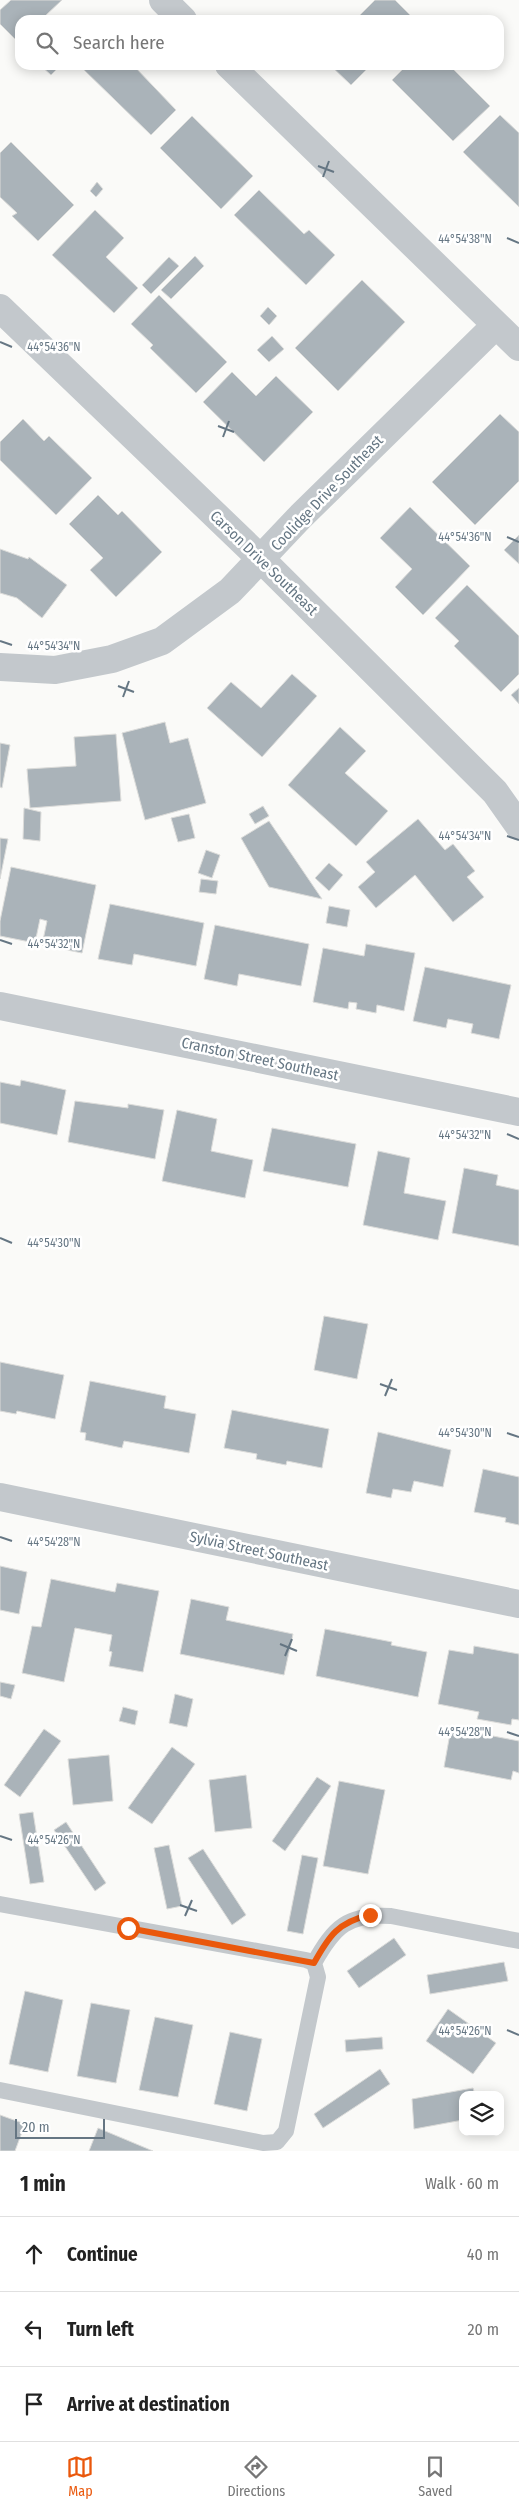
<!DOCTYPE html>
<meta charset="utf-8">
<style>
:root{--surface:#fff;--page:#f6f6f6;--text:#222;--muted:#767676;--line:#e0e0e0;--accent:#ea580c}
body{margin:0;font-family:"Fira Sans Condensed",sans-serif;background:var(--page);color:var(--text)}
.controls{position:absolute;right:15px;bottom:15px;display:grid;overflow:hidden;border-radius:10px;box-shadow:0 2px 12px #0003}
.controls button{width:45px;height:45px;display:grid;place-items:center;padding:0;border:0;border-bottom:1px solid var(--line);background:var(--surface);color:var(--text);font:25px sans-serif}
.scale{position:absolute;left:15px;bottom:12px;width:90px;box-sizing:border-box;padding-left:5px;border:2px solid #657683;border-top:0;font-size:14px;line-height:18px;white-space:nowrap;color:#657683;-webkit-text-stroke:4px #fff;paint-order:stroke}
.stop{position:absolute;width:15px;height:15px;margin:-11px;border:4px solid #ea580c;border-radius:50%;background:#fff}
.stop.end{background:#ea580c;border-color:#fff;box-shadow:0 1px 5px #0008}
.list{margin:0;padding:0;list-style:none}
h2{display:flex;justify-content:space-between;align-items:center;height:65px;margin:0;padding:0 20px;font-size:21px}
h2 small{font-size:16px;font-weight:400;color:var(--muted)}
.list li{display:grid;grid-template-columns:32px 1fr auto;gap:15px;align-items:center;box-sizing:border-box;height:75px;padding:0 20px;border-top:1px solid var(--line)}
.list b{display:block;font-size:19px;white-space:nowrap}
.list em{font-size:16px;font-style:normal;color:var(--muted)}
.icon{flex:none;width:28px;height:28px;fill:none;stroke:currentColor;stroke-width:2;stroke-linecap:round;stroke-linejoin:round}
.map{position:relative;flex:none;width:519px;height:2151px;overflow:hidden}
.search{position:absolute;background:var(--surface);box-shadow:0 2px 12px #0003;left:15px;right:15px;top:15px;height:55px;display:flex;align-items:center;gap:12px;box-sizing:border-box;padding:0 18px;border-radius:15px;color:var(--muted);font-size:19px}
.sheet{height:290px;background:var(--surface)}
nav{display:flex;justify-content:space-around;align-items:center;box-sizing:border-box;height:70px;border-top:1px solid var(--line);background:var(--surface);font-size:14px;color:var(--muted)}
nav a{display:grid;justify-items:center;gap:2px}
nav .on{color:var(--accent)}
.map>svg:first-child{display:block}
.building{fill:#aab3b9;stroke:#dcdcda}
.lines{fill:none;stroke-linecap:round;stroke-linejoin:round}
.lane{stroke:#c3c8cc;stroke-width:16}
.street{stroke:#c3c8cc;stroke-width:28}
.route{stroke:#ea580c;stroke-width:6}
.ticks{fill:none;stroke:#657683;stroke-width:2}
.labels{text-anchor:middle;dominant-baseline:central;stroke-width:5;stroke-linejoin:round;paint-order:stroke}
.street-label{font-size:15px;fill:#657683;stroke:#fff}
.ticks-label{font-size:12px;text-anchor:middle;fill:#657683;stroke:#fff;stroke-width:5;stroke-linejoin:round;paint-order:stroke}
</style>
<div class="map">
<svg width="519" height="2151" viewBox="0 0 519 2151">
<rect width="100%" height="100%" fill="#fafaf8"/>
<!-- building -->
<path class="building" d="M 11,0 L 62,0 L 45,16 L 49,20 L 20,20 L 20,44 L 0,24 L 0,10 Z
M 375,0 L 395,0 L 415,20 L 355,20 Z
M 40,65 L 61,65 L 51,75 Z
M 83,65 L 133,65 L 176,110 L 151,135 L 81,67 Z
M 330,65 L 371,65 L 351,85 Z
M 407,65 L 449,65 L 490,106 L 453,141 L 392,80 Z
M 500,115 L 519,133 L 519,207 L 463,152 Z
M 192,116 L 253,176 L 221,209 L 160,148 Z
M 11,142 L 74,205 L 38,241 L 12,216 L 17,213 L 0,197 L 0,153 Z
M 97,182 L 103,189 L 96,197 L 90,191 Z
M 259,190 L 304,234 L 309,230 L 335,255 L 306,285 L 234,215 Z
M 95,210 L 124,238 L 106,257 L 138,288 L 114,313 L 52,255 Z
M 195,256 L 204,266 L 171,299 L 161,290 Z
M 169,257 L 179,266 L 151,294 L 142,285 Z
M 362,280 L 405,322 L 338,391 L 295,348 Z
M 159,295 L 227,362 L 196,393 L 150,348 L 153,345 L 131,324 Z
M 268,307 L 277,316 L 269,325 L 260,316 Z
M 272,336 L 284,349 L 269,362 L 257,350 Z
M 232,372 L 256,396 L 276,376 L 313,412 L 264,462 L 203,402 Z
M 500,414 L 519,432 L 519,481 L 475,525 L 432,482 Z
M 23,419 L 44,441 L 49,436 L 92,478 L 56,515 L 0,460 L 0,442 Z
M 98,495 L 118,515 L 122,511 L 162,552 L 116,597 L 90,570 L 103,558 L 69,524 Z
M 410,507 L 470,566 L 423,615 L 395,587 L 412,569 L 380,538 Z
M 519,535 L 519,564 L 504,550 Z
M 0,549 L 28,559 L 29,557 L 67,585 L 42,618 L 17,598 L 0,593 Z
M 467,585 L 519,636 L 519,674 L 501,692 L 454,646 L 459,641 L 435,618 Z
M 292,674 L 317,696 L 262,757 L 207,708 L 231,682 L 261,708 Z
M 519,688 L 519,704 L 511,695 Z
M 165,722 L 170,743 L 188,738 L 206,803 L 145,820 L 122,733 Z
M 340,727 L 366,751 L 345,773 L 388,811 L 356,846 L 288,785 Z
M 116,734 L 121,801 L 30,808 L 27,769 L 76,766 L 74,737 Z
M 0,743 L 10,745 L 2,788 L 0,787 Z
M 263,806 L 269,816 L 255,824 L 249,814 Z
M 24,808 L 41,812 L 40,841 L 23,839 Z
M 189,814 L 195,838 L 178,842 L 171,818 Z
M 418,819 L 445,850 L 453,844 L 475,871 L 467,877 L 484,897 L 453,922 L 415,875 L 376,908 L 358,887 L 375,872 L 366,862 Z
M 269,821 L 322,899 L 269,887 L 241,838 Z
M 0,838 L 8,839 L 0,879 Z
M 206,850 L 220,855 L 212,878 L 198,873 Z
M 329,863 L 343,875 L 329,891 L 315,878 Z
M 11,867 L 96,885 L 82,953 L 42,945 L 47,921 L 40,919 L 35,943 L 0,936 L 0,921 Z
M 201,879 L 218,881 L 216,894 L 199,892 Z
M 110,904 L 204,923 L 196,966 L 134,954 L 132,965 L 98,959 Z
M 329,906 L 350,910 L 347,927 L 326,923 Z
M 215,925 L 309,944 L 301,986 L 239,974 L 237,986 L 204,979 Z
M 366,944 L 415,953 L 404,1011 L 377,1005 L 376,1013 L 356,1009 L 357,1003 L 349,1002 L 348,1009 L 313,1002 L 323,948 L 364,956 Z
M 425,967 L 511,985 L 499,1039 L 471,1033 L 473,1024 L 448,1019 L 446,1028 L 413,1021 Z
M 21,1080 L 66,1090 L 57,1135 L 0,1123 L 0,1082 L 20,1086 Z
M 75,1101 L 128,1108 L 128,1104 L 164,1110 L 155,1159 L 68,1142 Z
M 177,1110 L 217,1119 L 211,1151 L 253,1160 L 245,1198 L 162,1181 Z
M 272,1128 L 356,1144 L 348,1187 L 263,1171 Z
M 378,1151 L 410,1158 L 404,1193 L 446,1201 L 438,1240 L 363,1225 Z
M 464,1168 L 498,1175 L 496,1185 L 519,1190 L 519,1246 L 452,1233 Z
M 324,1316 L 368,1324 L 357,1379 L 314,1370 Z
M 0,1362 L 64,1375 L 55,1419 L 17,1411 L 16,1414 L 0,1411 Z
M 90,1381 L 166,1396 L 164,1408 L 196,1414 L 189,1453 L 124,1441 L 122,1448 L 85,1440 L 86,1433 L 80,1432 Z
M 232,1410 L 329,1429 L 322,1468 L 287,1461 L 286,1465 L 256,1459 L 257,1454 L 224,1448 Z
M 378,1432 L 451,1450 L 443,1487 L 414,1481 L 411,1492 L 393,1489 L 391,1498 L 366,1493 Z
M 483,1469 L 519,1477 L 519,1525 L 505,1522 L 506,1518 L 474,1512 Z
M 0,1566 L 27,1572 L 19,1614 L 0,1610 Z
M 51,1579 L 115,1592 L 117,1583 L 159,1591 L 143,1672 L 109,1666 L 112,1652 L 109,1651 L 112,1635 L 75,1628 L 64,1682 L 22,1673 L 32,1626 L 41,1627 Z
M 191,1599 L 229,1607 L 226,1620 L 293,1634 L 284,1675 L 180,1654 Z
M 325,1629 L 392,1642 L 391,1645 L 427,1652 L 418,1697 L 316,1676 Z
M 474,1646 L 519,1654 L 519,1720 L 512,1719 L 511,1725 L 477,1719 L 479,1712 L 438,1704 L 449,1650 L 473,1654 Z
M 0,1682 L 15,1685 L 11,1699 L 0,1696 Z
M 175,1694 L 193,1699 L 187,1727 L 169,1723 Z
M 123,1707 L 138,1711 L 135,1725 L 119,1721 Z
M 451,1728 L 519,1741 L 519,1773 L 513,1771 L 511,1780 L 444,1767 Z
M 44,1729 L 61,1741 L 20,1797 L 4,1785 Z
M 172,1747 L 195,1764 L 152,1824 L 128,1808 Z
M 109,1755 L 113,1801 L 73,1805 L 68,1759 Z
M 246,1775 L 252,1828 L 215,1832 L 209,1780 Z
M 317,1777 L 331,1786 L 285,1851 L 272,1841 Z
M 339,1781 L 385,1790 L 368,1874 L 323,1866 Z
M 33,1812 L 44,1882 L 30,1884 L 19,1814 Z
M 66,1822 L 106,1883 L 95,1891 L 54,1830 Z
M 169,1845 L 182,1906 L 167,1909 L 154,1848 Z
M 203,1849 L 246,1915 L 232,1925 L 188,1858 Z
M 302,1855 L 318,1858 L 303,1934 L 287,1931 Z
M 394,1938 L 406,1955 L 359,1988 L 347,1971 Z
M 504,1962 L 508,1981 L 430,1994 L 427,1975 Z
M 25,1991 L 63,2000 L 48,2072 L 9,2064 Z
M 91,2003 L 130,2010 L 116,2083 L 77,2076 Z
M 448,2009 L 496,2043 L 473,2074 L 426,2041 Z
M 155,2017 L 193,2025 L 178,2097 L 139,2090 Z
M 230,2032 L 262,2039 L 247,2111 L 214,2104 Z
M 382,2037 L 383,2049 L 346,2052 L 345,2040 Z
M 380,2069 L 390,2084 L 323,2128 L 314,2114 Z
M 473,2088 L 475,2095 L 463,2095 L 463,2120 L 414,2129 L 412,2099 Z
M 0,2115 L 25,2124 L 15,2151 L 0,2151 Z
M 98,2128 L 153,2151 L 89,2151 Z"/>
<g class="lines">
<!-- lane -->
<path class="lane" d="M 0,1904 L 306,1960 L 314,1963 L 318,1977 L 286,2131 L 277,2142 L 263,2143 L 0,2090
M 314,1963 C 334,1927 348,1913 391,1916 L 519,1941"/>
<!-- street -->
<path class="street" d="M 163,0 L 183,20
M 229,65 L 519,347
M 0,308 L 262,560 L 495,792 L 519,826
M 0,667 L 55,670 L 112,659 L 162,641 L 230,591 L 301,516 L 496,325
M 0,1006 L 519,1112
M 0,1497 L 519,1604"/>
</g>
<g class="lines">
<!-- route -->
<path class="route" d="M 128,1928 L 314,1963 C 329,1936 338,1922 370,1915"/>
</g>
<!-- ticks -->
<path class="ticks" d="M 318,166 L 334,172M 323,177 L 329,161M 507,238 L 519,243M 0,342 L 12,347M 218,426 L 234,432M 223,437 L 229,421M 507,537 L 519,542M 0,641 L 12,645M 118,686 L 134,692M 123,697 L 129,681M 507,836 L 519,840M 0,940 L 12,944M 507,1134 L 519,1139M 0,1238 L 12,1243M 380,1384 L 397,1390M 385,1396 L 392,1379M 507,1433 L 519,1437M 0,1537 L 12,1541M 280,1644 L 297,1651M 285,1656 L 292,1639M 507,1732 L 519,1736M 0,1836 L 12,1840M 180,1905 L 197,1911M 185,1916 L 192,1900M 507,2030 L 519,2035"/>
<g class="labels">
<!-- street labels -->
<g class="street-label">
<text transform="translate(327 493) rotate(-46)">Coolidge Drive Southeast</text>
<text transform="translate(264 563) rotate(44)">Carson Drive Southeast</text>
<text transform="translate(260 1059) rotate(12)">Cranston Street Southeast</text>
<text transform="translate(259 1551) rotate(12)">Sylvia Street Southeast</text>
</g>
</g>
<g class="ticks-label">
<text x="465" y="243">44°54'38"N</text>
<text x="54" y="351">44°54'36"N</text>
<text x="465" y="541">44°54'36"N</text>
<text x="54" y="650">44°54'34"N</text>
<text x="465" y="840">44°54'34"N</text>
<text x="54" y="948">44°54'32"N</text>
<text x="465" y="1139">44°54'32"N</text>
<text x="54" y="1247">44°54'30"N</text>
<text x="465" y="1437">44°54'30"N</text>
<text x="54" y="1546">44°54'28"N</text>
<text x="465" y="1736">44°54'28"N</text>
<text x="54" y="1844">44°54'26"N</text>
<text x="465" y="2035">44°54'26"N</text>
</g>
</svg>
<div class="controls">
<button><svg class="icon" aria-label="layers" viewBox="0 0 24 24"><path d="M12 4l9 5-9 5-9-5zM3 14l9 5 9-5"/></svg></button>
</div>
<div class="scale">20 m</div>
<div class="stop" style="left:128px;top:1928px"></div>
<div class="stop end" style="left:370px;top:1915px"></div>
<div class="search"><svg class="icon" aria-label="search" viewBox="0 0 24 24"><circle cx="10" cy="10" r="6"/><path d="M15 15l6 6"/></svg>Search here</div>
</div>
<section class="sheet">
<h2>1 min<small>Walk · 60 m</small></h2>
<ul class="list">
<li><svg class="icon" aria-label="ahead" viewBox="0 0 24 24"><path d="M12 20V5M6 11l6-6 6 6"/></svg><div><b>Continue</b></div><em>40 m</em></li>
<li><svg class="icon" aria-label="left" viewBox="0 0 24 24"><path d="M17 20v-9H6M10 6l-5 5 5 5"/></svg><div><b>Turn left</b></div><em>20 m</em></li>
<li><svg class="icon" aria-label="arrive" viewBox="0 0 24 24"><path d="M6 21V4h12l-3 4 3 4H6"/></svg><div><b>Arrive at destination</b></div></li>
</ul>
</section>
<nav>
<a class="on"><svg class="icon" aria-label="map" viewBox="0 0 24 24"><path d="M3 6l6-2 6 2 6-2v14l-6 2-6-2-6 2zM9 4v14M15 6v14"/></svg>Map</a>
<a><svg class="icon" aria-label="directions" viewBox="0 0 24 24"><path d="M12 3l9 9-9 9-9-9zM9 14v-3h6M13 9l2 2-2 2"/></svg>Directions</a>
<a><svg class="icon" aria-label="saved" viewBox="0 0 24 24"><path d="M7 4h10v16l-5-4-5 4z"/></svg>Saved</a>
</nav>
